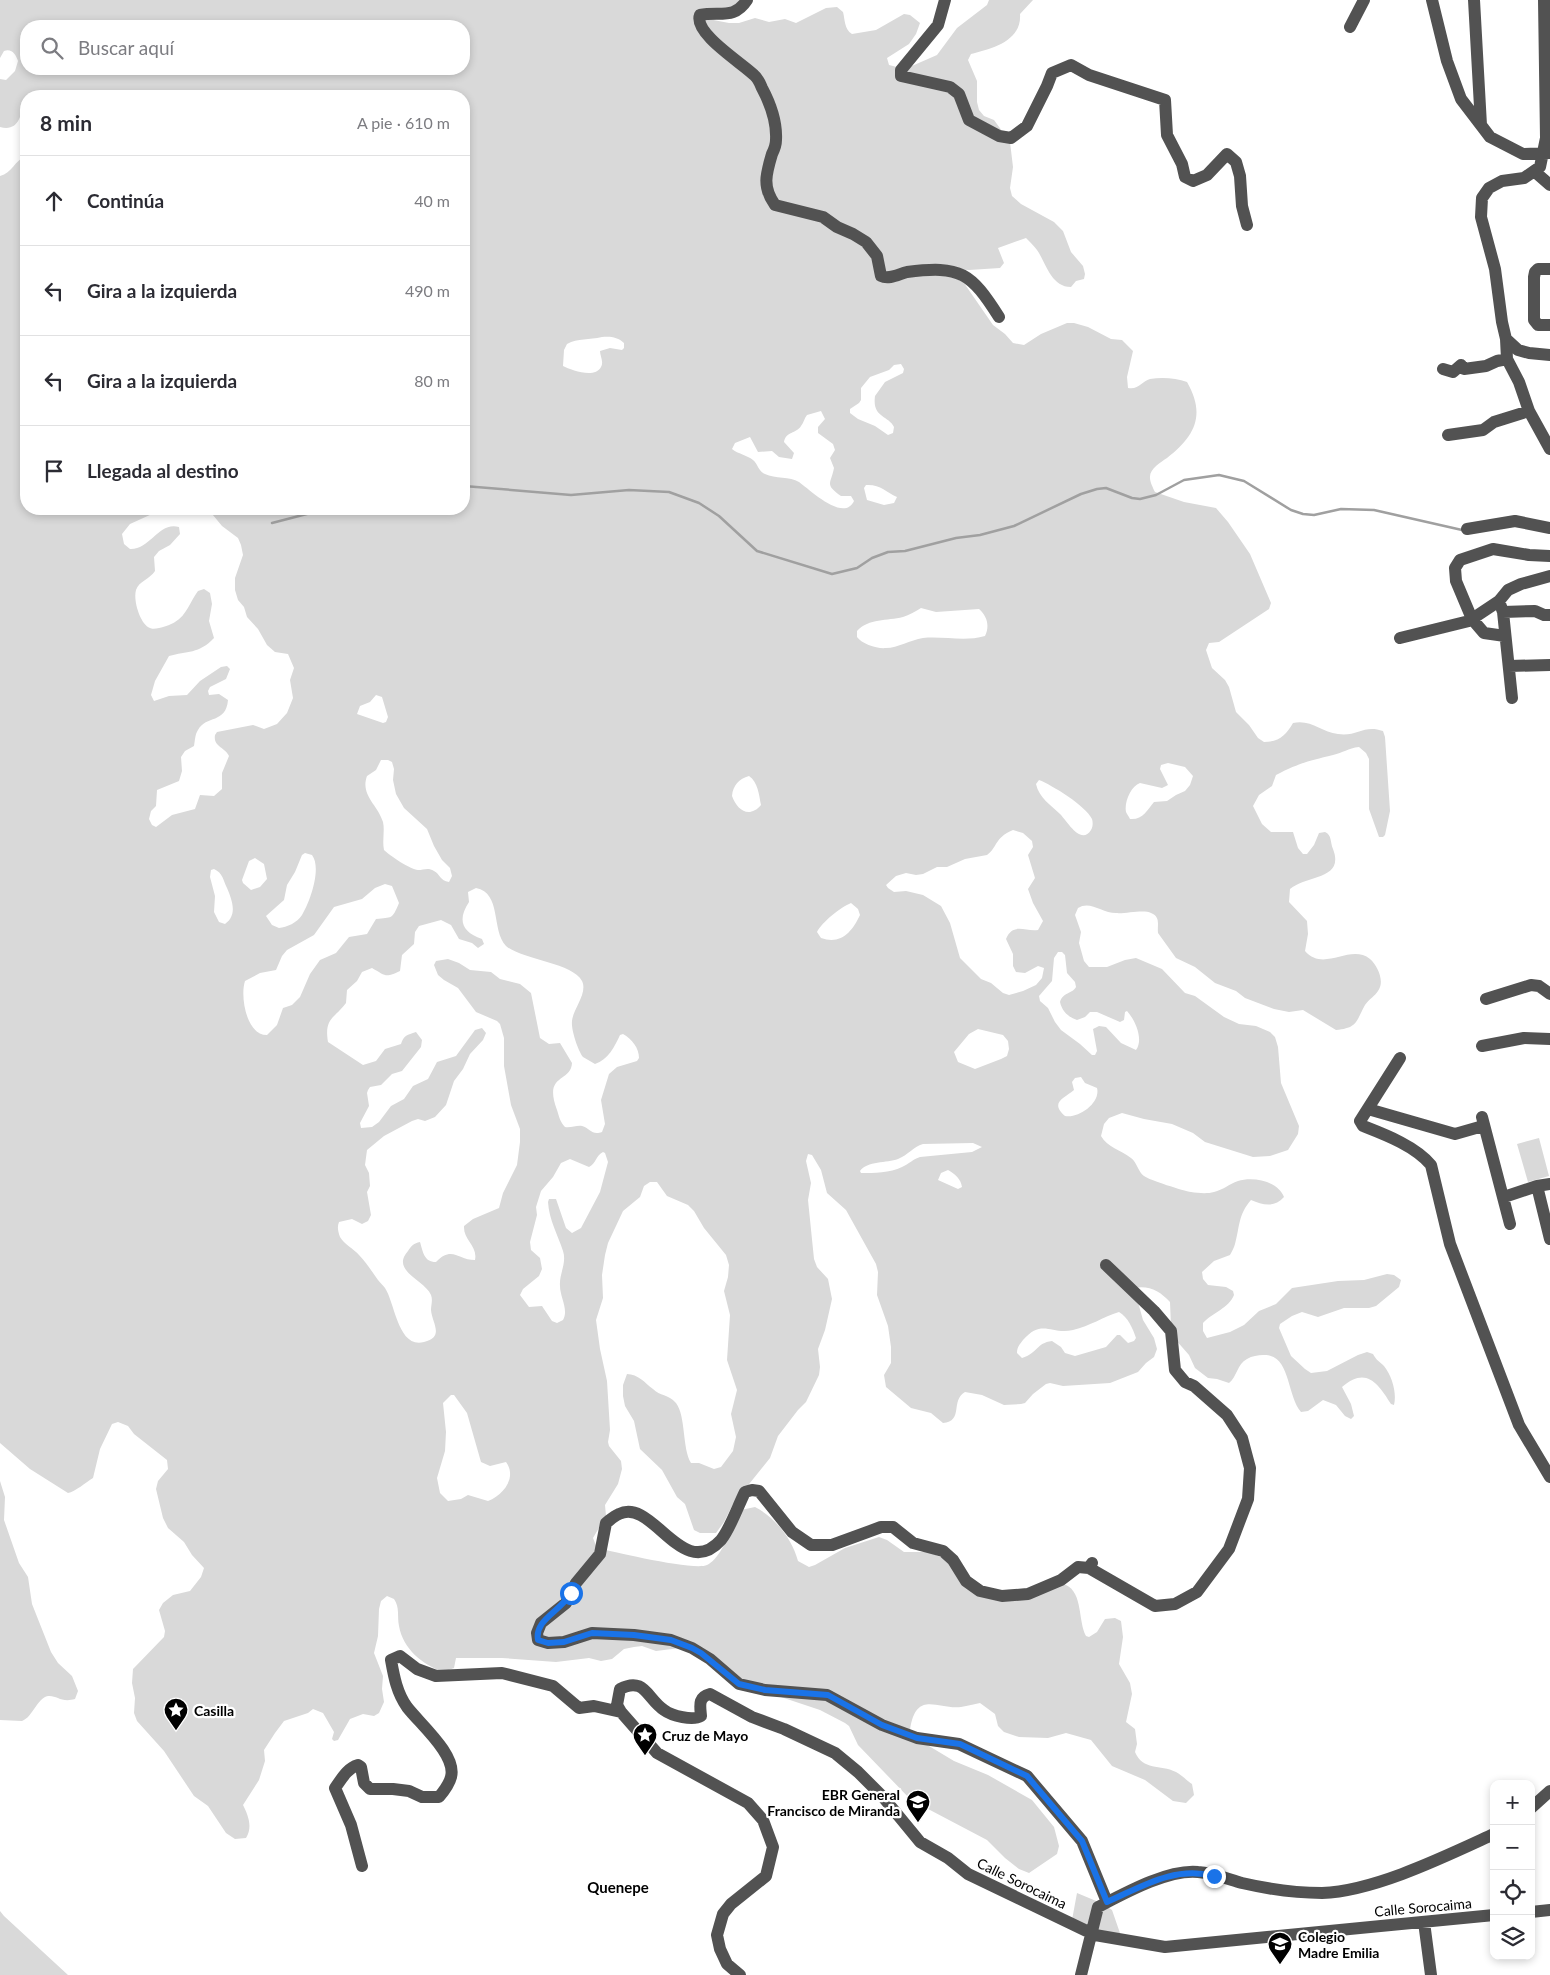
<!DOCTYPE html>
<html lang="es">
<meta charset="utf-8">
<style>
:root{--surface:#fff;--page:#f7f7f7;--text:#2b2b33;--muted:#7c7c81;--line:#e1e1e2}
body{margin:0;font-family:Lato,sans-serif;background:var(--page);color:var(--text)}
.controls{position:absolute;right:15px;bottom:15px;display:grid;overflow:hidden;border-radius:10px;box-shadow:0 2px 8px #0003}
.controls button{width:45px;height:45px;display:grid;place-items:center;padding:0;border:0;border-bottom:1px solid var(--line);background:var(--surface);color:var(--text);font:25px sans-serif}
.stop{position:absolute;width:15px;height:15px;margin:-11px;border:4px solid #1a73e8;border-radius:50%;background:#fff}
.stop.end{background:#1a73e8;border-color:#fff;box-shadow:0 1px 5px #0008}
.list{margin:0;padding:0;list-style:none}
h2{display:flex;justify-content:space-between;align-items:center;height:65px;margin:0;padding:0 20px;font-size:21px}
h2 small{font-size:16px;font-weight:400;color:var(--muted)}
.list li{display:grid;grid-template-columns:32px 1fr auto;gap:15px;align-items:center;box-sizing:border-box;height:90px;padding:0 20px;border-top:1px solid var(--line)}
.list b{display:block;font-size:19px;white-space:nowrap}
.list em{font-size:16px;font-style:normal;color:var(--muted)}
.icon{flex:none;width:28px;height:28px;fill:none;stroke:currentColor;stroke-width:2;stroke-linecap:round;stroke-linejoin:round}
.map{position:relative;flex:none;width:1550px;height:1975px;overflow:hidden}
.search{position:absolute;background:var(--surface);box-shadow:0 2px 8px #0003;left:20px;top:20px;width:450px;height:55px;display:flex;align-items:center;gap:12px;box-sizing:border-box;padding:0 18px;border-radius:20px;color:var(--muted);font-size:19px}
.panel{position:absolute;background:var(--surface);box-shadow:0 2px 8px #0003;left:20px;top:90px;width:450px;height:425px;border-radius:20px}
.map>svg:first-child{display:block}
.green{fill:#d9d9d9;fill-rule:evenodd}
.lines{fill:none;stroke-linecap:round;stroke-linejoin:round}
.stream{stroke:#a0a0a0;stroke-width:2.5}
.minor{stroke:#525252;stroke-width:12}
.route{stroke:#1a73e8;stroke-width:6}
.labels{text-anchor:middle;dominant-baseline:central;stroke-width:4.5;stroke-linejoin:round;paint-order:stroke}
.poi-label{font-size:14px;font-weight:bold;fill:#000;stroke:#fff;text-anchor:start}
.street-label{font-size:14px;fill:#000;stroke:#fff}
.neighbourhood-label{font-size:15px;font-weight:bold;fill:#000;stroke:#fff}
</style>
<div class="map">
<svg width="1550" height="1975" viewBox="0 0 1550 1975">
<rect width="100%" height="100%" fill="#fff"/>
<!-- green -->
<path class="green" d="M 0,0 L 745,0 L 708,19 L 729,23 L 739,23 L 755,18 L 769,22 L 785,19 L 796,23 L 826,8 L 837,7 L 843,12 C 845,19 844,29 852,34 L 876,30 L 904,14 L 910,15 L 920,23 L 916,34 L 909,44 L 887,58 L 889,65 L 905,69 L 937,55 L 957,28 L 987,5 L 989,0 L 1033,0 L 1020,14 C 1022,41 992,49 971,54 L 968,60 L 977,81 L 977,102 L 979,110 L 984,116 L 994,120 L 1010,142 L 1013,167 L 1010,188 L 1012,196 L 1021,204 L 1054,222 L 1063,231 L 1071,252 L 1083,266 L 1085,274 L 1084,279 L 1076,281 L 1071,287 C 1051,287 1046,263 1037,250 C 1034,246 1030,242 1026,238 L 998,248 L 1004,263 L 1000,268 L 969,270 L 938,268 L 964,283 L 993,325 L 1005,334 L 1013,343 L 1024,345 L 1041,334 L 1067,323 L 1074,323 L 1088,327 L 1111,339 L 1122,340 L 1133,351 L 1127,377 L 1128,388 C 1139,390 1142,381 1150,379 C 1162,377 1176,378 1187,382 C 1206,415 1195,436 1167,458 C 1161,462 1149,469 1150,478 C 1150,482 1153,488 1155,492 L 1184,502 L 1216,508 L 1228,522 L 1250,554 L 1271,603 L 1269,609 L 1219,642 L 1209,643 L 1206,650 L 1212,668 L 1225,680 L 1229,687 L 1236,712 L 1249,725 L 1258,738 L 1264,742 C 1279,742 1286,735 1293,723 C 1311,719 1321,732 1338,734 C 1357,737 1364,724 1383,731 L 1385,737 L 1390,811 L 1385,835 L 1383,837 L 1379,837 L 1369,809 L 1369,759 L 1366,753 L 1359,747 C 1348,748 1343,753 1333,755 C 1309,761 1299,763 1276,775 L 1272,786 L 1259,795 L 1253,806 L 1262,824 L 1271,832 L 1293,832 L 1298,848 L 1303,854 L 1307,854 L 1314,845 L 1319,833 L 1325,832 C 1332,835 1330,842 1333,849 C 1345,880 1306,875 1290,889 L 1289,902 L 1307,921 L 1308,934 L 1305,951 C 1324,973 1350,943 1370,959 C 1378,966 1385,982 1378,991 C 1375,996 1369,999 1365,1005 C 1356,1021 1358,1028 1336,1030 L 1303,1010 L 1289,1012 L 1274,1009 L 1245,998 L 1236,991 L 1215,983 L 1195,967 L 1176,958 L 1158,933 C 1157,925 1161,917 1151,913 C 1144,909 1125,914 1116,913 C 1102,913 1090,900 1078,908 L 1075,915 L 1081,932 L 1079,943 L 1084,961 L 1089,967 L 1107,967 L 1125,960 L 1136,958 L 1162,969 L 1185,993 L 1195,996 L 1224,1017 L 1239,1024 L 1256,1026 L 1270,1032 L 1275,1037 L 1278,1047 L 1281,1083 L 1299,1126 L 1298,1134 L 1288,1150 L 1270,1156 L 1253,1157 L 1205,1142 L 1193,1133 L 1172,1124 L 1144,1119 L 1122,1113 L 1109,1118 L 1104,1124 L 1101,1136 C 1107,1147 1121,1150 1131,1158 C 1137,1162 1138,1172 1144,1176 C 1149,1180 1184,1191 1191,1192 C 1198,1193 1207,1194 1214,1192 C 1223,1190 1229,1184 1238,1181 C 1253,1176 1278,1181 1284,1197 C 1274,1208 1263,1205 1251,1200 C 1238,1215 1240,1226 1235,1244 C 1234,1248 1232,1251 1230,1255 L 1214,1261 L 1202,1272 L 1203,1279 L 1208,1285 L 1226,1287 L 1233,1291 L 1234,1295 C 1229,1308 1212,1313 1203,1323 L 1203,1331 L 1207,1338 L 1230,1332 L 1244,1325 L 1259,1311 L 1276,1304 L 1292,1288 L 1338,1281 L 1364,1280 L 1387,1274 L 1394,1275 L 1401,1280 L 1399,1287 L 1376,1306 L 1369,1308 L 1344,1308 L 1318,1317 L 1302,1312 L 1292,1316 L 1280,1324 L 1279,1328 L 1291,1356 L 1305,1369 L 1311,1373 L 1327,1371 L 1358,1355 L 1367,1352 L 1373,1354 C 1376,1360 1380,1362 1384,1366 C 1392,1376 1397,1393 1394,1405 L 1391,1404 C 1378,1383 1366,1366 1342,1387 L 1351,1404 L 1354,1416 L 1351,1419 L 1345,1416 L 1336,1405 L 1323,1400 L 1308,1411 L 1301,1412 C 1286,1394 1291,1354 1263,1355 C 1258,1355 1252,1356 1247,1359 C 1237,1364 1237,1377 1229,1383 L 1217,1379 L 1208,1378 L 1195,1368 L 1189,1355 L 1175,1339 L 1171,1327 L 1170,1302 C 1160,1291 1149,1285 1134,1288 L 1143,1320 L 1154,1338 L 1157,1349 L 1154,1357 L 1146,1363 L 1138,1372 L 1110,1383 L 1063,1386 L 1050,1383 L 1046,1384 L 1033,1394 L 1025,1403 L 1021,1404 L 1004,1405 L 982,1395 L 965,1392 C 950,1401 964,1421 943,1423 L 931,1413 L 911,1408 L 886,1387 L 884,1375 L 891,1363 L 891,1347 L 888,1326 L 877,1295 L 878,1272 L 876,1264 L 846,1210 L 827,1193 L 821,1170 L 812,1155 L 808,1154 L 806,1161 L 811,1183 L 808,1200 L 814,1259 L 817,1267 L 828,1279 L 832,1299 L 825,1330 L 818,1349 L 820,1367 L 819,1375 L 806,1402 L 798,1410 L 778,1436 L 770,1458 L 733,1504 L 724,1522 L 716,1533 L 700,1533 L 694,1530 L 685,1504 L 677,1497 L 662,1470 L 640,1449 L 634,1421 L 625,1406 L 623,1396 L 623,1385 L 627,1374 C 638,1374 645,1383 653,1389 C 660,1396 668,1394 676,1403 C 686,1416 682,1448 691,1463 L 699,1463 L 714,1469 L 721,1467 L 733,1451 L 736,1437 L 731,1414 L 737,1390 L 727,1360 L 730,1315 L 724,1291 L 728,1277 L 729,1265 L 726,1255 L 704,1228 L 694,1211 L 688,1205 L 667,1196 L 657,1182 L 650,1182 L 644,1186 L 640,1197 L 623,1211 L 608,1243 L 605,1255 L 602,1275 L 603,1298 L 596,1320 L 600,1349 L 607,1381 L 610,1430 L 608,1442 L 609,1446 L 621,1461 L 622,1469 L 618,1484 L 605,1505 L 606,1516 L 593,1538 L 597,1548 C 615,1552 694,1571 707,1565 C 721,1559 734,1524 741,1510 L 755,1507 C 776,1518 792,1539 798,1561 L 809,1567 L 815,1565 L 845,1548 L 879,1537 L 887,1540 L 904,1552 L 928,1552 L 946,1559 L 982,1592 L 1066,1585 C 1083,1593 1078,1621 1086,1636 L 1089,1637 L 1097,1632 L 1105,1619 L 1115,1618 L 1121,1621 L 1123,1637 L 1119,1664 L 1130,1683 L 1132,1694 L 1126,1722 L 1135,1729 L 1137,1744 L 1135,1752 C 1143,1771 1160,1764 1176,1772 C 1182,1775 1187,1781 1192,1784 L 1194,1795 L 1186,1803 L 1173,1801 L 1145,1780 L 1112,1766 L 1091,1740 L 1066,1733 L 1048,1738 L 1019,1737 L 1004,1732 L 998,1726 L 995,1714 L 980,1703 C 974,1704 968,1706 961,1707 C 938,1710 916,1689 910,1730 L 919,1740 L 954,1761 L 988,1775 L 1032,1800 L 1054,1827 L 1059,1846 L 1057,1854 L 1029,1873 L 1019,1869 L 1005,1858 L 987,1840 L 911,1800 L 858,1745 L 849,1726 L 845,1723 L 820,1710 L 769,1693 L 733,1678 L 688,1647 L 656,1651 L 642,1646 L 634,1647 L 624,1649 L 612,1659 L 601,1661 L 589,1658 L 556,1662 L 502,1658 L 456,1658 L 454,1668 L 443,1672 C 422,1664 403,1649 399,1626 C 397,1616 400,1608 394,1599 L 387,1596 L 381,1601 L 379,1609 L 378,1636 L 374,1653 L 383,1676 L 382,1689 L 384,1702 L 379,1713 L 374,1716 L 363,1714 L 350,1719 L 338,1740 L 334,1741 L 332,1739 L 334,1732 L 323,1713 L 313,1709 L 308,1713 L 284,1721 L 275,1733 L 264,1750 L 265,1761 L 259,1780 L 243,1805 C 248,1815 253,1827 246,1838 L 235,1839 L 226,1833 L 208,1806 L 194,1796 L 164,1751 L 137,1721 L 134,1713 L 135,1698 L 132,1683 L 133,1669 L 164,1637 L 165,1631 L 159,1610 L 163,1603 L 173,1595 L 190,1591 L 201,1577 L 204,1568 L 192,1555 L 184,1542 L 168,1528 L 163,1518 L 156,1489 L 158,1481 L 168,1469 L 167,1460 L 134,1434 L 128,1426 L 118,1422 L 112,1424 L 100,1449 L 93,1478 C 86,1482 75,1492 68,1493 L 30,1469 L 0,1443 L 0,176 C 12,173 15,160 26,156 L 26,509 L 155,509 L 152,514 L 130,524 L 122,534 L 124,544 L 130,549 C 150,550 159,521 179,527 L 180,534 L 170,545 L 159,551 L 154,557 L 155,571 C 150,579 139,581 136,590 C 133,600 140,624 150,628 C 154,631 171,625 175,622 C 186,616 191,600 198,591 L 204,589 L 210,593 L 212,604 L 209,621 L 214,638 C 199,654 187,651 169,656 L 155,681 L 151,695 L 154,701 L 169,696 L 187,695 L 200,681 L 221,667 L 227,666 L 230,669 L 226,679 L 210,687 L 208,691 L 209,695 L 219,694 L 228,700 C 226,724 206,715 198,730 C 195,734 195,741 194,746 L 185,751 L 181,757 L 182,771 L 179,781 L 157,790 L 156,806 L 151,811 L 149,819 L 152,825 L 156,827 L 172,815 L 195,809 L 200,795 L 214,796 L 222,789 L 222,773 L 229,756 C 225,747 213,747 215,735 L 217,732 L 253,725 L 264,729 L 277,724 L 287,713 L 293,698 L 290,680 L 294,668 L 288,654 L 275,652 L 267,645 L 258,629 L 247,617 L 244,607 L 238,600 L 235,590 L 235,578 L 243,555 L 241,545 L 238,538 L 222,526 L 208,509 L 464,509 L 464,96 L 26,96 L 26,102 L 24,103 C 21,116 18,132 0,127 L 0,79 L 6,80 L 15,71 L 18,61 C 16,55 12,48 4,51 L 0,58 ZM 26,26 L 464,26 L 464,69 L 26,69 ZM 602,337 C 610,336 618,337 624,343 L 624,348 L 622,350 L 610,348 L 600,351 C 600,356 604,362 601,367 C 595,379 571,370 563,366 L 564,350 L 567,344 C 578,338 589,340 602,337 ZM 901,364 L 904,369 L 903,373 L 885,382 L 875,396 C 872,418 888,415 894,427 L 893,433 L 888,435 L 875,426 L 858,419 L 850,413 L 850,409 L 859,403 L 861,400 L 861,388 L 870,377 L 889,370 L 894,365 ZM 821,411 L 825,419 L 818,427 L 818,433 L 833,444 L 835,450 L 830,458 L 834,468 C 831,484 824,484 841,496 L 851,496 L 854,501 C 844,523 809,489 799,482 C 790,476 775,479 765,474 C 758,471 758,464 753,460 C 747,455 738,454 732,449 L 735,443 L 750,437 L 758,452 L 772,451 L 779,457 L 792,459 L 794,453 L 784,442 C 786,431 796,434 801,426 C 804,422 804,419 807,415 ZM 866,485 C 880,484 886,492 897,497 L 894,503 L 884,505 L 867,500 L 864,488 ZM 921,608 L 936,612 L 979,609 C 987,616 990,626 985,636 C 965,642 944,636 923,638 C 910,640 898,648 886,648 C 877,649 862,644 857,637 L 857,631 C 869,618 887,621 903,617 C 909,615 916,611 921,608 ZM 376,695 L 382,697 L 388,717 L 386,722 L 383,723 L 357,714 L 360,706 L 370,702 ZM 381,760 L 388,760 L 392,762 L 394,769 L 393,780 L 396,794 L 404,808 L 427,829 L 434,846 L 442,860 L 450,868 L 452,876 L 449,882 C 440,881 440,874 434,871 C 428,867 424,870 418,870 C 411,870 389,855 384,850 C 382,840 385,831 383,822 C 378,805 360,795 367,776 L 376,770 ZM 1168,763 L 1185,767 L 1193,776 L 1190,785 L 1185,791 L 1176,795 L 1167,801 L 1154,802 C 1147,810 1143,820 1130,819 C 1129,817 1127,814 1126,812 C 1124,802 1131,786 1140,783 L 1162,788 L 1168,785 L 1160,769 L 1161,765 ZM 749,776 C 758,782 759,795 761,805 C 749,819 737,810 732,796 C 733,785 739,779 749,776 ZM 1039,780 C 1052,785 1086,806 1092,819 C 1093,822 1093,827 1091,830 C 1081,846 1067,821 1060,814 C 1051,805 1039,798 1036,784 ZM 1013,830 L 1023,833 L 1032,841 L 1033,847 L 1028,855 L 1035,878 L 1028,889 L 1033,903 L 1043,921 L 1038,930 C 1025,932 1013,922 1006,939 L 1013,954 L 1013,966 L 1016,972 L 1025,973 L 1038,966 L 1044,968 L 1042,978 L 1036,985 L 1023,991 L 1009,995 L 1003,993 L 991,983 L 981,979 L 960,958 L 950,923 L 941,906 L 923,895 L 906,891 L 894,892 L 888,888 L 886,885 L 896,876 L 906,873 L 916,875 L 923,874 L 937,867 L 947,867 L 965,859 L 987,855 C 998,847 994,838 1013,830 ZM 305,853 L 312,855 C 322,868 310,902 302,915 C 297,923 287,927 279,928 L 272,925 L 266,916 L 284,900 L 287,885 L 295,872 L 302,855 ZM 255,858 L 264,864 L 267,879 L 260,887 L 251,890 L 243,883 L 242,880 L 249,861 ZM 214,869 C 223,873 223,880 227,888 C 232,900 238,915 225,924 L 219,922 L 214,912 L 215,896 L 210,877 L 211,870 ZM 385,884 L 392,886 L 399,903 C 392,920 392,917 376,919 L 367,934 L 349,937 L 336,953 L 320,960 L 310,974 L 300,997 L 292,1005 L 283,1008 L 277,1025 L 267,1035 C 246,1035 240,996 245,981 L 260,973 L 276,970 L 282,956 L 287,950 L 314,935 L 334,907 L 362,899 L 375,888 ZM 476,888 C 502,893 491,930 506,946 C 520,959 573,963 582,981 C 588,993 573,1009 572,1021 C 571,1030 578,1050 583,1057 L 595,1064 C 608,1060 615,1046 620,1035 L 623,1034 C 632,1039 639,1048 639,1058 L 637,1061 L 617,1067 L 609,1074 L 601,1100 L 605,1124 L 602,1132 C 592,1136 590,1128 582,1126 C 577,1125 571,1128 565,1127 C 560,1122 559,1116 557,1110 C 543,1073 571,1083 572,1063 L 560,1043 L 549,1044 L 540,1038 L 531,993 L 520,984 L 500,979 L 491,972 L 470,970 L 459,963 L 448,959 L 436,961 L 434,965 L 438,975 L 444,980 L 458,988 L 476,1012 L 497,1021 L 500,1024 L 504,1038 L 504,1066 L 511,1105 L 520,1129 L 520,1142 L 517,1165 L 503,1193 L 499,1208 L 473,1219 L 464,1226 C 463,1240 478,1246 475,1260 C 458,1260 452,1245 436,1262 C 424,1262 423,1252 420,1242 C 414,1243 411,1246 408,1251 C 390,1271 425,1280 431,1295 C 433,1300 431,1305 431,1310 C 432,1323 445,1337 424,1342 C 398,1349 395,1303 385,1288 C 383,1285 380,1283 378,1280 C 372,1272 367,1263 359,1255 C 354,1249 344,1244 340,1237 C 338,1231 337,1227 339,1222 L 352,1219 L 362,1224 L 368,1221 L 371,1215 L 367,1192 L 370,1186 L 369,1173 L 365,1165 L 367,1150 L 384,1136 L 412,1121 L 418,1119 L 425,1121 L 435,1117 L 446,1105 L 454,1081 L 463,1069 L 470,1054 L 483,1040 L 486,1033 L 482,1028 L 475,1030 L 456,1056 L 437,1062 L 428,1079 L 413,1086 L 404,1099 L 391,1106 L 379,1122 L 372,1127 L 361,1128 L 360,1123 L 369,1106 L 367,1093 L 368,1090 L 370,1087 L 381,1085 L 392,1074 L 402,1071 L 421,1047 L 422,1040 L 416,1032 C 407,1035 404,1035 401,1044 L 385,1049 L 376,1061 L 363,1065 L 328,1042 C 324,1018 334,1019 346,1003 L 347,990 L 357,981 L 362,972 L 372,968 C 386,976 385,978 400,971 L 402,955 L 414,944 L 415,932 L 419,926 L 441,920 L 451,925 L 459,939 L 472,943 L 478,948 L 484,944 L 482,939 C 462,932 457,920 469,902 L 468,892 ZM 851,903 L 858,909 L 860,915 C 852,932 841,945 821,938 L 817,932 C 822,922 841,907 851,903 ZM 1058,952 L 1062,952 L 1065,955 L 1067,973 L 1075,982 L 1076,987 C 1072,994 1063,992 1060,1002 C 1062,1011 1068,1017 1077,1020 L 1085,1017 L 1090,1012 L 1097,1012 L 1120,1022 L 1124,1020 L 1125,1012 L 1127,1011 C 1135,1020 1144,1039 1136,1050 L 1121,1043 L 1106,1027 L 1099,1026 L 1093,1029 L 1097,1051 L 1095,1055 L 1092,1055 L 1080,1044 L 1061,1030 L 1055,1022 L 1048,1008 L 1040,1001 L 1039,996 L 1052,981 L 1054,958 ZM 978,1029 L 1003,1035 L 1008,1041 L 1009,1049 L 1007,1056 L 1001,1059 L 975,1069 L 958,1062 L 954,1052 L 969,1034 ZM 1081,1077 L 1085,1083 L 1097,1088 C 1101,1103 1078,1119 1065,1116 C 1049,1102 1065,1098 1074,1090 L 1072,1082 L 1075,1078 ZM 973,1143 L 982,1147 L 972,1152 L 920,1157 C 913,1159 909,1164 902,1167 C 890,1173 874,1173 861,1173 L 860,1171 C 867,1161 887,1163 898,1159 C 908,1155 913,1147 923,1144 ZM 603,1152 L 605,1153 L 608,1162 L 600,1192 L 581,1228 L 572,1233 L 566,1228 L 556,1199 L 549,1199 L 548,1202 C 549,1220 558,1235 563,1251 C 567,1263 559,1274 560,1286 C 560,1297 569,1310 563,1320 L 557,1323 L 552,1321 L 542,1306 L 529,1307 L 520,1295 L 523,1289 L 539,1276 L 542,1269 L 540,1258 L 531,1250 L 530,1242 L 537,1215 L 536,1207 L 541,1191 L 553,1177 L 561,1163 L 570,1159 L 589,1167 C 596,1164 596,1155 603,1152 ZM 948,1170 C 955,1174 961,1179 962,1187 L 958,1189 L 938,1180 L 941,1173 ZM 1119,1312 C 1128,1317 1133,1329 1136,1338 L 1134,1341 L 1128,1343 L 1120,1335 L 1117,1335 L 1106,1347 L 1075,1356 L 1065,1353 L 1061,1347 L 1052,1341 C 1036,1343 1038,1353 1022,1358 L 1017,1353 C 1017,1347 1020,1344 1023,1340 C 1042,1318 1051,1335 1073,1330 C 1090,1326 1103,1317 1119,1312 ZM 451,1395 L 454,1395 L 467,1413 L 481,1462 L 490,1466 L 506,1462 C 517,1477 504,1495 488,1501 L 468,1495 L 461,1499 L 448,1501 L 440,1493 L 437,1478 L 445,1451 L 446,1432 L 443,1403 Z
M 1539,1138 L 1549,1176 L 1528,1182 L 1517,1144 Z
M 0,1481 L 5,1497 L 4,1520 L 19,1563 L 28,1577 L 32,1604 L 51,1652 L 58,1663 L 72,1676 L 78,1691 L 75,1699 C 61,1703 57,1695 48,1696 C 37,1698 33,1717 22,1721 L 0,1720 Z
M 1077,1893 L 1101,1903 L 1112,1910 L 1121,1936 L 1098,1932 L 1072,1920 Z
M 0,1911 L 4,1916 L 68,1975 L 0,1975 Z"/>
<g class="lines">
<!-- stream -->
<path class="stream" d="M 464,486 L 571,495 L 629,490 L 669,492 L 699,503 L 719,516 L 757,551 L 832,574 L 857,568 L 872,558 L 888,552 L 905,551 L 956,538 L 980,535 L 1014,526 L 1081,494 L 1097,489 L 1106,488 L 1132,498 L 1140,499 L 1156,495 L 1184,480 L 1219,475 L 1244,481 L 1291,510 L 1303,514 L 1314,515 L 1341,509 L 1374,510 L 1462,530
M 272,523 L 326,509"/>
<!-- minor -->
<path class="minor" d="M 747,0 C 734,20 720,11 700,15 C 693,33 742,63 754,75 C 758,78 760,83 762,88 C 770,103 777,122 776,140 C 776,144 774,150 772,154 C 766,174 762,187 775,205 L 823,217 L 837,227 L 853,234 L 866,242 L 877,256 L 881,276 C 889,280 899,274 907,272 C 961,265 971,273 999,317
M 945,0 L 938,25 L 901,70 L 901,76 L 950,87 L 959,94 L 969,120 L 999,136 L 1011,138 L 1027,126 L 1047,86 L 1052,73 L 1071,65 L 1089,75 L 1165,100 L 1167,135 L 1182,164 L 1185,177 L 1193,181 L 1207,175 L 1227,154 L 1236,162 L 1240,176 L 1242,206 L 1247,225
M 1432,0 L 1447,61 L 1461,99 L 1490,137 L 1523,154 L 1550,153
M 1474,0 L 1481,125
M 1544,0 L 1546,138 L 1540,167 L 1524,178 L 1502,181 L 1489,188 L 1482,198 L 1481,217 L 1495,269 L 1502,322 L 1506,339 L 1518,350 L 1529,353 L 1550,355
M 1350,27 L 1364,0
M 1534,171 L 1550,185
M 1550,269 L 1538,269 L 1535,272 L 1534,277 L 1534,320 L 1538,325 L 1550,325
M 1506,339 L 1507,359 L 1519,382 L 1529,411 L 1550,449
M 1443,369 L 1453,372 L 1461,365 L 1464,369 L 1486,366 L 1497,361 L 1507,359
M 1448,435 L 1483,430 L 1494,422 L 1529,411
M 1467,529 L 1515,521 L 1550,528
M 1499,601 L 1503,612 L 1512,698
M 1503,612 L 1535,611 L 1544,615 L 1550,615
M 1505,636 L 1484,633 L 1472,619 L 1456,581 L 1455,568 L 1460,560 L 1493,549 L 1529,555 L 1550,556
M 1400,638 L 1469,621 L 1499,601 L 1508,590 L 1521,584 L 1550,576
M 1509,666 L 1550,665
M 1486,999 L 1531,985 L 1539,986 L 1550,994
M 1482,1046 L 1524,1038 L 1550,1039
M 1400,1058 L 1360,1121 L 1363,1126 C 1386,1135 1415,1146 1431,1165 L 1450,1244 L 1519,1425 L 1550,1477
M 1368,1109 L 1455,1134 L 1483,1126
M 1482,1117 L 1510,1224
M 1550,1184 L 1537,1186 L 1550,1239
M 1504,1197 L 1537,1186
M 1092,1563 L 1089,1568 L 1078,1567 L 1061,1580 L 1028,1594 L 1002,1596 L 980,1591 L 966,1581 L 953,1560 L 943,1551 L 913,1543 L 893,1527 L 881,1527 L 832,1545 L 811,1545 L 792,1532 L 759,1491 L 752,1490 L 745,1492 C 738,1506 730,1529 721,1540 C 682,1583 653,1497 619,1514 C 614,1516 610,1520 606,1523 L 600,1554 L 576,1583 L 566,1603 L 541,1623 L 537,1633 L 538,1640 L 548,1643 L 564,1642 L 592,1633 L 634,1635 L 671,1640 L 692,1648 L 710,1659 L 739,1684 L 765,1690 L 827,1695 L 882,1725 L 917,1738 L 959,1744 L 1027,1776 L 1082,1841 L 1107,1902
M 1089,1568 L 1155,1606 L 1175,1604 L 1197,1592 L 1229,1549 L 1248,1499 L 1250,1468 L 1242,1438 L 1227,1415 L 1194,1386 L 1185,1382 L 1175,1370 L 1171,1331 L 1154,1311 L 1106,1265
M 621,1712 L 617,1705 L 620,1689 C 645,1676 647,1699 664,1710 C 672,1716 693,1721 701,1716 C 700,1705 698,1697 710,1694 L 752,1717 L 784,1729 L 835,1753 L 858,1772 L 883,1797 L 920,1842 L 948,1858 L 968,1874 L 1095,1935 L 1165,1947 L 1494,1915
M 1531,1808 L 1550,1791
M 362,1866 L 351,1825 L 335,1788 C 341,1780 347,1768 358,1765 L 361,1767 L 364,1783 L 370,1789 L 393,1789 L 409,1791 L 422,1797 L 439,1797 C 444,1791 449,1785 451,1777 C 457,1755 420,1724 407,1707 C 397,1693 394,1677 391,1660 L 400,1656 L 417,1669 L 436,1676 L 502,1673 L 553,1686 L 579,1708 L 594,1706 L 621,1712 L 657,1753 L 748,1803 L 763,1820 L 773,1847 L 766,1876 L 731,1904 L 723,1914 L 717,1935 L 720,1949 L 727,1964 L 740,1975
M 1531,1912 L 1550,1910
M 1424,1922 L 1431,1975
M 1081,1975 L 1098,1907 C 1125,1893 1168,1869 1198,1872 C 1213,1873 1228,1879 1242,1883 C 1268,1889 1295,1893 1322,1893 C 1375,1891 1446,1856 1494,1834"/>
</g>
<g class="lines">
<!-- route -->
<path class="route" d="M 571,1593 C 561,1611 534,1620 538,1640 L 548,1643 L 564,1642 L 592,1633 L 634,1635 L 671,1640 L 692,1648 L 701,1653 L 739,1684 L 765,1690 L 828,1695 L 882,1725 L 917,1738 L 960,1744 L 1027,1776 L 1082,1841 L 1107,1902 C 1143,1886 1174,1866 1214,1876"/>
</g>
<!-- icons -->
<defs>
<symbol id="sight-pin" viewBox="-11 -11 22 30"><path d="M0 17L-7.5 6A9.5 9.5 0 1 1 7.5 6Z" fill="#000" stroke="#fff"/><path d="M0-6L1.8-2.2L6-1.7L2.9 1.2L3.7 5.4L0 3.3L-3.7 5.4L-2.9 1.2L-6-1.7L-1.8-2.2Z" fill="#fff"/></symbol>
<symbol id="school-pin" viewBox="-11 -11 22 30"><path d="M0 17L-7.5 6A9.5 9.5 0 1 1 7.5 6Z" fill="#000" stroke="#fff"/><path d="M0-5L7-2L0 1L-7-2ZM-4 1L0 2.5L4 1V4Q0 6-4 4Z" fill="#fff"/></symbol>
</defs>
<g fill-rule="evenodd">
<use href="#sight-pin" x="162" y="1696" width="28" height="38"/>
<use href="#sight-pin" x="631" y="1721" width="28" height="38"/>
<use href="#school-pin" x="904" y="1788" width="28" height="38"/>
<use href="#school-pin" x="1266" y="1930" width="28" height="38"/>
</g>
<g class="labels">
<!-- poi labels -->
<g class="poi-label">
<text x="194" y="1710">Casilla</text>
<text x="662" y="1735">Cruz de Mayo</text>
<text x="900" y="1794" text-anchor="end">EBR General<tspan x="900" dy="16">Francisco de Miranda</tspan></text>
<text x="1298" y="1936">Colegio<tspan x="1298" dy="16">Madre Emilia</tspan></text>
</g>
<!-- street labels -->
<g class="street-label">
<text transform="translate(1022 1883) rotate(26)">Calle Sorocaima</text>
<text transform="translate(1423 1907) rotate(-5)">Calle Sorocaima</text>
</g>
<!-- neighbourhood labels -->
<g class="neighbourhood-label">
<text x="618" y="1887">Quenepe</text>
</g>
</g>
</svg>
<div class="controls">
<button>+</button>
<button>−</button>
<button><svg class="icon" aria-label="locate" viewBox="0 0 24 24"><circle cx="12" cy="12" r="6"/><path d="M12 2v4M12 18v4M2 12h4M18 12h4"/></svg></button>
<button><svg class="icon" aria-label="layers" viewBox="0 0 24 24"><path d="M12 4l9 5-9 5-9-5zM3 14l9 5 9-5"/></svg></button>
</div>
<div class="stop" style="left:571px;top:1593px"></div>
<div class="stop end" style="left:1214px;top:1876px"></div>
<div class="search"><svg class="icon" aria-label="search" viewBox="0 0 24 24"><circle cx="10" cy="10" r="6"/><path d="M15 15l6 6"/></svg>Buscar aquí</div>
<section class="panel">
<h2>8 min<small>A pie · 610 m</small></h2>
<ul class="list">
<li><svg class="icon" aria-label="ahead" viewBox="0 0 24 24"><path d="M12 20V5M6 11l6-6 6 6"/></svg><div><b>Continúa</b></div><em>40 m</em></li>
<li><svg class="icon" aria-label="left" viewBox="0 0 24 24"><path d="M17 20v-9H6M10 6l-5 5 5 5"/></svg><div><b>Gira a la izquierda</b></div><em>490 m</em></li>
<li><svg class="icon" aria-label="left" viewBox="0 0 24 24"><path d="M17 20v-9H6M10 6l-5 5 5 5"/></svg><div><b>Gira a la izquierda</b></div><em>80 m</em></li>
<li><svg class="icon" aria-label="arrive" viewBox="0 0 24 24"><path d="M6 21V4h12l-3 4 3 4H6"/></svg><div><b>Llegada al destino</b></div></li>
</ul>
</section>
</div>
